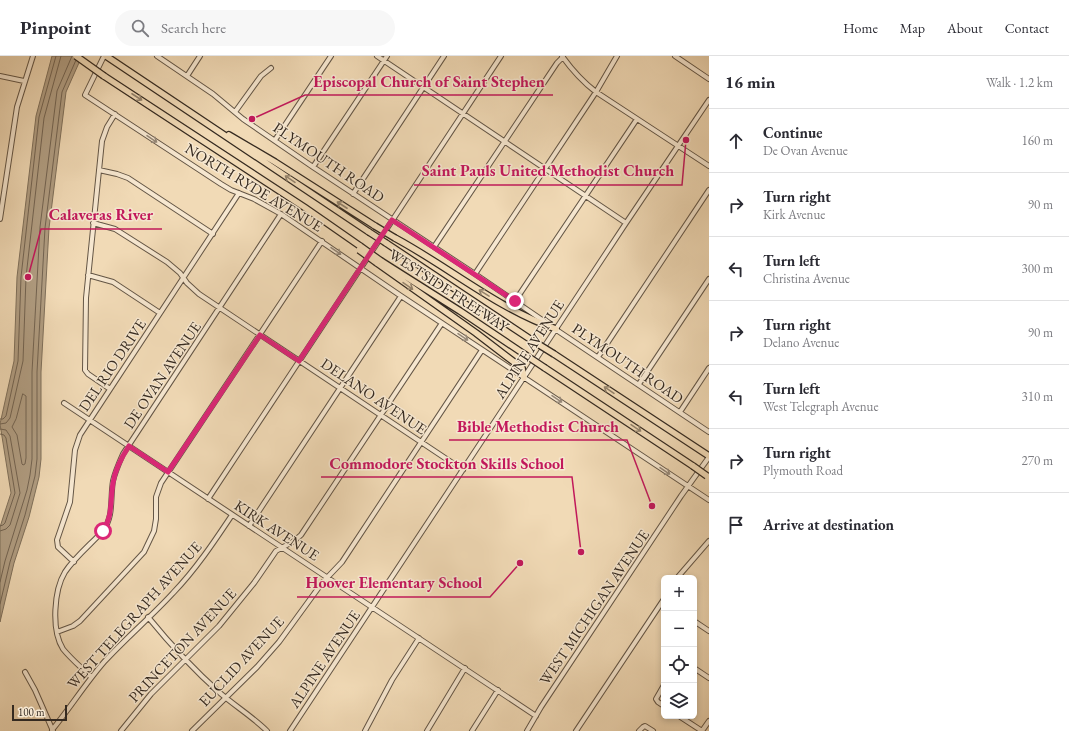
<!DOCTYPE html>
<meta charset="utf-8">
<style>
:root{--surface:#fff;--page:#f7f7f7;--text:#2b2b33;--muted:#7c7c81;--line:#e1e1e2}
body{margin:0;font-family:"EB Garamond",serif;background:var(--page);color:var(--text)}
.controls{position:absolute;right:12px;bottom:12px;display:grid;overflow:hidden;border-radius:6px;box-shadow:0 2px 6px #0003}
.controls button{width:36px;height:36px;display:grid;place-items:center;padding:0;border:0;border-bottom:1px solid var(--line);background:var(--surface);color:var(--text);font:20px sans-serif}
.scale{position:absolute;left:12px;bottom:10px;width:55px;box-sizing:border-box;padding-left:4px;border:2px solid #352a20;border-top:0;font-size:11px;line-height:14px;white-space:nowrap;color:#352a20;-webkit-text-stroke:3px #f6e7d0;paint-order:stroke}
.stop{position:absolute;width:12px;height:12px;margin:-9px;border:3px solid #db2777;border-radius:50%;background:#fff}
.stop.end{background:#db2777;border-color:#fff;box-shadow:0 1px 4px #0008}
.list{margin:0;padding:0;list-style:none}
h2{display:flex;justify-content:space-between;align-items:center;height:52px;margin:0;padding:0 16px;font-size:17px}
h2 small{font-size:13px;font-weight:400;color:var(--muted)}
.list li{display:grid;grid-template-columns:26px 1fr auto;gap:12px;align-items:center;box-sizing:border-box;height:64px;padding:0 16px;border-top:1px solid var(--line)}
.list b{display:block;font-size:15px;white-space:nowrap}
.list p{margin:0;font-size:13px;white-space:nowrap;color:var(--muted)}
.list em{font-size:13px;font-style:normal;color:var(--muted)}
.icon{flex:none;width:22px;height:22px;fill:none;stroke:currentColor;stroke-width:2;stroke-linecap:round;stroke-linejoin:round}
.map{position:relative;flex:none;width:709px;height:675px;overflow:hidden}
header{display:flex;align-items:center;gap:24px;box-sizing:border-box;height:56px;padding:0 20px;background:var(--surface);border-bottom:1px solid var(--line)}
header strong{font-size:19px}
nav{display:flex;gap:22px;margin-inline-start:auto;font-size:14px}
.search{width:280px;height:36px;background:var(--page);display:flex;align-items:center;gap:10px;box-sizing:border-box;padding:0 14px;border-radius:22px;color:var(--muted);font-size:15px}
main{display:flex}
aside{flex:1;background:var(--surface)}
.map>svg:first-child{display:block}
.water{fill:#b19e83;stroke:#7f705b}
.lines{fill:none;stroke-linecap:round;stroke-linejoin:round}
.shore{stroke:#736452;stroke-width:1}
.minor-casing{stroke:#645646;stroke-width:6}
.highway-casing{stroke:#352a20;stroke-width:8}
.minor{stroke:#f6e7d0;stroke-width:4}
.highway{stroke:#f1dab6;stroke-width:5.5}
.highway-bridge-casing{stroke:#352a20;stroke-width:8;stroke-linecap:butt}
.highway-bridge{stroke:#f1dab6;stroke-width:5.5}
.oneway{stroke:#93826b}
.oneway2{stroke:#968878}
.route{stroke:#db2777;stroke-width:5}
.labels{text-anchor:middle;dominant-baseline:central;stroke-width:3;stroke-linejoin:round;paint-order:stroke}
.street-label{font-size:15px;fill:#352a20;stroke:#f6e7d0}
.leader{fill:none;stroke:#c2185b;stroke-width:1.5}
.callout-dot{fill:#c2185b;stroke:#f6e7d0;stroke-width:1.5}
.callout-label{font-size:16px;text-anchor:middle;font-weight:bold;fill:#c2185b;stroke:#f6e7d0;stroke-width:3;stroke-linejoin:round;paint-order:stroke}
</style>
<header>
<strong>Pinpoint</strong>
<div class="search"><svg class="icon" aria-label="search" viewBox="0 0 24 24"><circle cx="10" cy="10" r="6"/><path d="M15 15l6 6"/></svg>Search here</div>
<nav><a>Home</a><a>Map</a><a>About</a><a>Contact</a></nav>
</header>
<main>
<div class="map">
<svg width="709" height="675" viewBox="0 0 709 675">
<rect width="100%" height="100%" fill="#f1dab6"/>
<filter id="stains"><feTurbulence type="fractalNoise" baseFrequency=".005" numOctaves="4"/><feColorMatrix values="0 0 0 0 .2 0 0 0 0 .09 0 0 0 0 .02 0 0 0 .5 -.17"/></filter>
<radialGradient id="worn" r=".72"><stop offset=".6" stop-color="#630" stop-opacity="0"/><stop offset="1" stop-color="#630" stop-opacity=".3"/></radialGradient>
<!-- water -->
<path class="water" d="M 52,0 L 82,0 L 66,36 L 49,172 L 41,316 L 41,403 L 39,421 L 29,461 L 14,507 L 0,566 L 0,471 L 11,437 L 0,368 L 14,305 L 17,221 L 36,60 Z"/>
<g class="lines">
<!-- shore -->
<path class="shore" d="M 23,338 L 26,340 L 26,402 L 25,408 L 23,409 L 22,408 L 17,379 L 12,371 L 16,363 Z
M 0,363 L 3,363 L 6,360 L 18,305 L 21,221 L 39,61 L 56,0
M 0,368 L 6,367 L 10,362 L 23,305 L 26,221 L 44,62 L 61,0
M 0,373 L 6,374 L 10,380 L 20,437 L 10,469 L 6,473 L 0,475
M 0,378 L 4,379 L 6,382 L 15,437 L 5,467 L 3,469 L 0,470
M 0,526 L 5,505 L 27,434 L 30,419 L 32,403 L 32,316 L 40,171 L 57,35 L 72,0
M 0,548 L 10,506 L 25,459 L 35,420 L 37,403 L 37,316 L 45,172 L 62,36 L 76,4"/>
<defs>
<path id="minor" d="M 104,0 L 85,39 L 221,128 L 231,134 L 254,143 L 281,158 L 401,240 L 709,444
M 157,0 L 213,38 L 243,63 L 313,111 L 475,218 L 548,268
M 377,0 L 626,167
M 562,0 C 572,14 583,26 596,36 L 709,110
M 675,0 L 709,23
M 0,20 L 24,25
M 187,20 L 200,0
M 235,56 L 261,20 L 271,12
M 275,84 L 331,0
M 313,111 L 387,0
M 99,114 L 117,118 L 128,122 L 213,178
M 353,138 L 444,0
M 0,163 L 17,51 L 33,0
M 93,167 L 115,173 L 167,206 L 180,217 L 187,227 L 199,238 L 463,414
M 434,191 L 557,7 L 563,1
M 475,218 L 596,36 L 617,0
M 88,219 L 113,226 L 160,257
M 515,245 L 637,63
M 555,273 L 709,376
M 598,301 L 709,134
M 639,328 L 709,223
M 110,333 L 88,318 L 85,314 L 86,242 L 102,85 L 107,71 L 115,58
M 64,347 L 536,660
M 680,356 L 709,312
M 208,443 L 501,0
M 249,470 L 401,240
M 74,506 L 58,491 L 57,484 L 70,446 L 75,394 L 80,379 L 239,137
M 677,522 L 709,485
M 148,561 C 170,588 194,614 220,637 C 235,650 253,661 267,675
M 694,565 L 709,575
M 57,576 L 73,570 L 80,565 L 144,496 L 154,475 L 156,463 L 156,441 L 161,427 L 322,185
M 694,612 L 709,622
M 25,616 L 35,634 L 53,675
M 91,621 C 82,612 71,603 63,593 C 51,574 54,534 65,516 C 75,501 91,488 103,475 C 114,460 110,443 113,425 C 115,416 119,407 123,398 L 281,158
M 664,629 L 656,643 L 658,646 L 664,650
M 679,660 L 702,675 L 709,665
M 52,674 C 70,652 85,628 104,606 C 126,582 151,561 173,537 C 196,513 214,486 232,459
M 121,675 L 151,638 L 219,570 L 254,527 L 276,495 L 294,485 L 301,479 L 442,267
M 192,675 L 257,611 L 279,586 L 322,527 L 342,506 L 482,294
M 290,675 L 626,167 L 709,44
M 365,675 L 392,624 L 419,582
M 427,675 L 465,612
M 472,675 L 498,634
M 527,675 L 541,651 L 681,440 L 709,401
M 576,675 L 664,543
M 639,675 L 643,671 L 645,670 L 653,675"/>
<path id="highway" d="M 106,0 L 369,176
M 104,20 L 304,151 L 360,190
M 229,79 L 275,106 L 375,170
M 395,182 C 449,211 498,253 556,273
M 386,187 L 533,285
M 381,205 L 460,255 L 524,298
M 377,207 L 476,277 L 506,300 L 522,312 L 524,322
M 554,298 L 709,400
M 545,312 L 693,410"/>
</defs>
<!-- minor casing -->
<use href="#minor" class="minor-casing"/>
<!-- highway casing -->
<use href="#highway" class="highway-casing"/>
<!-- minor -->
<use href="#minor" class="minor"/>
<!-- highway -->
<use href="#highway" class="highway"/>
<defs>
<path id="highway-bridge" d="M 76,0 L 104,20
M 375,170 L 395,182
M 369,176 L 386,187
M 360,190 L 381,205
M 359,194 L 377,207
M 533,285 L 554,298
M 524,298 L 545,312
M 693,410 L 707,420"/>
</defs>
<!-- highway-bridge casing -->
<use href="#highway-bridge" class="highway-bridge-casing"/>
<!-- highway-bridge -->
<use href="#highway-bridge" class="highway-bridge"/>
</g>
<!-- one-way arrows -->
<defs><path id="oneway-shaft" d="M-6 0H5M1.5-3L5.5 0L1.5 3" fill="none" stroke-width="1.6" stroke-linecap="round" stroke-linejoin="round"/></defs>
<g class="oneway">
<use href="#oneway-shaft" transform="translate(137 41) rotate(33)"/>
<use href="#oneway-shaft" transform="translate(290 123) rotate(-146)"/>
<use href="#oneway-shaft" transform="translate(342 149) rotate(-147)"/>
<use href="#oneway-shaft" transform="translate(408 230) rotate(35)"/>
<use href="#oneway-shaft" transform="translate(484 237) rotate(-148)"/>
<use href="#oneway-shaft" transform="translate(609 334) rotate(-146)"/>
<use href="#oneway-shaft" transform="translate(636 372) rotate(34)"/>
</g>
<g class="oneway2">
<use href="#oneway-shaft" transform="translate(152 83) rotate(34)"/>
<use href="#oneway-shaft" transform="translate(336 195) rotate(35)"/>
<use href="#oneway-shaft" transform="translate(463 281) rotate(34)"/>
<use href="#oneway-shaft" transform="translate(557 343) rotate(34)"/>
<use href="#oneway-shaft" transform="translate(665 415) rotate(34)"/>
</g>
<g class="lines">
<!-- route -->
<path class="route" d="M 103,475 C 113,460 110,444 113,427 C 115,413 121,402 129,390 L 168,416 L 260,279 L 299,305 L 392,164 L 515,245"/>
</g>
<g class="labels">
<!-- street labels -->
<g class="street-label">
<text transform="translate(329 106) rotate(34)">PLYMOUTH ROAD</text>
<text transform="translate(254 131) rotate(31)">NORTH RYDE AVENUE</text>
<text transform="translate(449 234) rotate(33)">WESTSIDE FREEWAY</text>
<text transform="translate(529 293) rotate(-57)">ALPINE AVENUE</text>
<text transform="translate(628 307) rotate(34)">PLYMOUTH ROAD</text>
<text transform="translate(112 309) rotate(-56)">DEL RIO DRIVE</text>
<text transform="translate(162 319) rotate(-56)">DE OVAN AVENUE</text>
<text transform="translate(374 340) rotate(34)">DELANO AVENUE</text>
<text transform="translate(277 474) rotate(33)">KIRK AVENUE</text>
<text transform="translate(594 551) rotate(-56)">WEST MICHIGAN AVENUE</text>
<text transform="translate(134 559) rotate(-48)">WEST TELEGRAPH AVENUE</text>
<text transform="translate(182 589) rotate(-47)">PRINCETON AVENUE</text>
<text transform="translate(324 603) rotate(-56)">ALPINE AVENUE</text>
<text transform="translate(241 605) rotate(-47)">EUCLID AVENUE</text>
</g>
</g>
<!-- callouts -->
<path class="leader" d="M252 63L305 39H553M686 84L682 129H414M28 221L41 173H162M652 450L627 384H449M581 496L572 421H321M520 507L490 541H297"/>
<g class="callout-dot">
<circle cx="252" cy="63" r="4"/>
<circle cx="686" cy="84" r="4"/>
<circle cx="28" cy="221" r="4"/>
<circle cx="652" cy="450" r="4"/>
<circle cx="581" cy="496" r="4"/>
<circle cx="520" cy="507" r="4"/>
</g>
<g class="callout-label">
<text x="429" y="31">Episcopal Church of Saint Stephen</text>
<text x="548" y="120">Saint Pauls United Methodist Church</text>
<text x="101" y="164">Calaveras River</text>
<text x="538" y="376">Bible Methodist Church</text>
<text x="447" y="413">Commodore Stockton Skills School</text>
<text x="394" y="532">Hoover Elementary School</text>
</g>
<rect width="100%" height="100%" filter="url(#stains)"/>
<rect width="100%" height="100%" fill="url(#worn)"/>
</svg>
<div class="controls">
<button>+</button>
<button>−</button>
<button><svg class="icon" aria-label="locate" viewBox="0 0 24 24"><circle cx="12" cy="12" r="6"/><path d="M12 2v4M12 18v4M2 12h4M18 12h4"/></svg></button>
<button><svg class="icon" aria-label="layers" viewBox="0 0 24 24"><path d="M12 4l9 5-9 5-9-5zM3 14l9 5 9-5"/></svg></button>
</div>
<div class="scale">100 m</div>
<div class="stop" style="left:103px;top:475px"></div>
<div class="stop end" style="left:515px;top:245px"></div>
</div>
<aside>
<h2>16 min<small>Walk · 1.2 km</small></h2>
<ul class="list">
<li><svg class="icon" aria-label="ahead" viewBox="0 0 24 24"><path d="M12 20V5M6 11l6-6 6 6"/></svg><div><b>Continue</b><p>De Ovan Avenue</p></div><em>160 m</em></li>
<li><svg class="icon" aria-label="right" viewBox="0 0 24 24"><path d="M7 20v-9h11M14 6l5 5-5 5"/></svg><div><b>Turn right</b><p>Kirk Avenue</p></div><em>90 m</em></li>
<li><svg class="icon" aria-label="left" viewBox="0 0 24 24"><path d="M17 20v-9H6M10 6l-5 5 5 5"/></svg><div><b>Turn left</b><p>Christina Avenue</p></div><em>300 m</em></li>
<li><svg class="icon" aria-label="right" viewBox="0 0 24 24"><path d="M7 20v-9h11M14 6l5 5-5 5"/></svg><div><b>Turn right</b><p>Delano Avenue</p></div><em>90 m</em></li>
<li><svg class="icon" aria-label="left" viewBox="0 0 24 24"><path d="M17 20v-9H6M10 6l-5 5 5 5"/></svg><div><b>Turn left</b><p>West Telegraph Avenue</p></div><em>310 m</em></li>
<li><svg class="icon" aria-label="right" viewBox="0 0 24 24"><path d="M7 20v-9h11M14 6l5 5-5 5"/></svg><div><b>Turn right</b><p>Plymouth Road</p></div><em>270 m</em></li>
<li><svg class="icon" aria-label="arrive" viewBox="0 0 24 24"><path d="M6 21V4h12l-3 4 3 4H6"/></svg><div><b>Arrive at destination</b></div></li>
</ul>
</aside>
</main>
